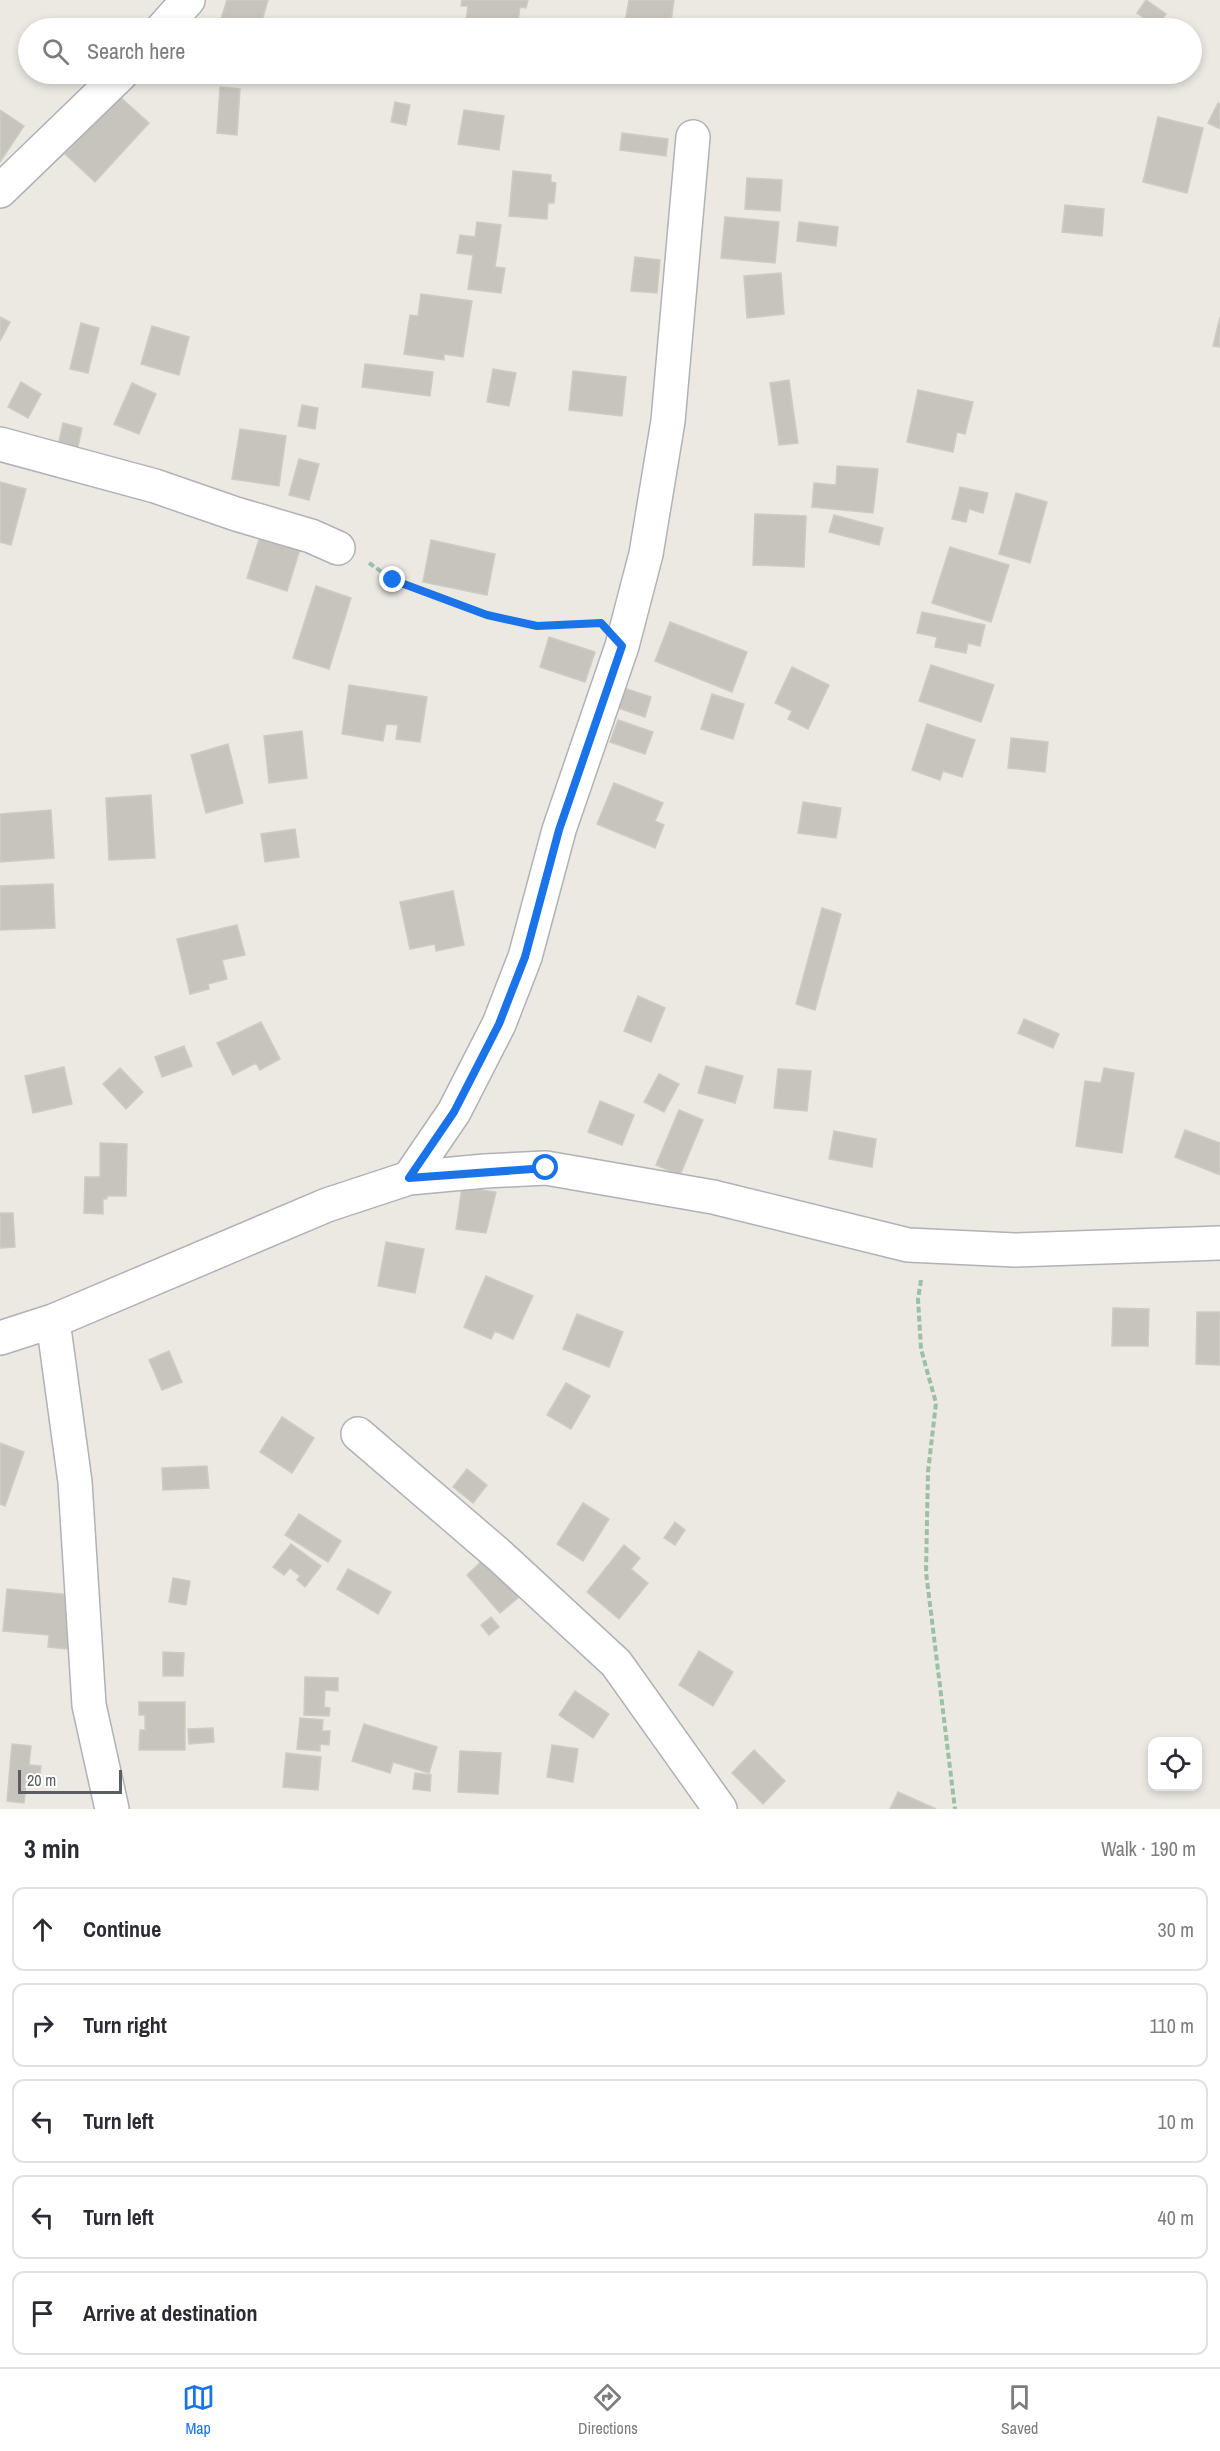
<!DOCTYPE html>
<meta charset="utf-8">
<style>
:root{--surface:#fff;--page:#f2f2f3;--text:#2b2b33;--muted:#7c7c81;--line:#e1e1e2;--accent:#1a73e8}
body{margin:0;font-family:"Archivo Narrow",sans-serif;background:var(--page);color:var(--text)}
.controls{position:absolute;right:18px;bottom:18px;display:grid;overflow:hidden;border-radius:12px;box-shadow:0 3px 9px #0003}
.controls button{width:54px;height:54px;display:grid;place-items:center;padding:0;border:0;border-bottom:2px solid var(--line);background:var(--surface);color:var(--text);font:30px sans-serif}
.scale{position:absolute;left:18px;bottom:15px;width:104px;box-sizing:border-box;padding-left:6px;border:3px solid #5a5d61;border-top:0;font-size:16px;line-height:21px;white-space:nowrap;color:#5a5d61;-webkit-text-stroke:4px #fff;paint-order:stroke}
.stop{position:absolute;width:18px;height:18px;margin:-14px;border:4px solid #1a73e8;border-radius:50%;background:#fff}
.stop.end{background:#1a73e8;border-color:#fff;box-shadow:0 2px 6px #0008}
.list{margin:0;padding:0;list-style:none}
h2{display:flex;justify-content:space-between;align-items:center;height:78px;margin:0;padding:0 24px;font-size:26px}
h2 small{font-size:20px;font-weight:400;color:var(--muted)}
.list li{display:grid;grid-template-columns:39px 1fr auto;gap:18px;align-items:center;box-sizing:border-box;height:84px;margin:0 12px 12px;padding:0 12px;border:2px solid var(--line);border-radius:12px}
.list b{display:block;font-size:22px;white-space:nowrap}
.list em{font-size:20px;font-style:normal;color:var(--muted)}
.icon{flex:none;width:33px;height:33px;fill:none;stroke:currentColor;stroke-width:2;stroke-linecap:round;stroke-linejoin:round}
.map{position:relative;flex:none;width:1220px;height:1809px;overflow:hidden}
.search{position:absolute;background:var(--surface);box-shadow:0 3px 9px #0003;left:18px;right:18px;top:18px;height:66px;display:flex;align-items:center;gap:15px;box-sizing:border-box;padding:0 21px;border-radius:33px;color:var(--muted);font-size:22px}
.sheet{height:558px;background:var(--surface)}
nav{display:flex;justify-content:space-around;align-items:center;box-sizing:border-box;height:84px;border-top:2px solid var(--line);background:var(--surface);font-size:16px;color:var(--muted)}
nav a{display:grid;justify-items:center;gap:3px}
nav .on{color:var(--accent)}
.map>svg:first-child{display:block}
.building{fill:#c7c4be;stroke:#cfcbc1;stroke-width:1.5}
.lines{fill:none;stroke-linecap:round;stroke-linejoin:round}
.minor-casing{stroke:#afb2b6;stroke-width:36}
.path{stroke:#9bc0a6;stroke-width:4;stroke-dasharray:6 3;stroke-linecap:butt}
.minor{stroke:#fff;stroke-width:33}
.route{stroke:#1a73e8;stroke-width:8}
</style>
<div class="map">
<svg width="1220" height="1809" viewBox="0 0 1220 1809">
<rect width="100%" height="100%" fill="#ebe9e2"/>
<!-- building -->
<path class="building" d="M 227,0 L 268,0 L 260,28 L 243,28 L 220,22 Z
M 462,0 L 528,0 L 526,8 L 520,7 L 517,28 L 465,28 L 468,6 L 461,6 Z
M 629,0 L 674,0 L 670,28 L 624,28 Z
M 1146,0 L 1166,14 L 1157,27 L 1137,13 Z
M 464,74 L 495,74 L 495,78 Z
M 220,87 L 240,89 L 237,135 L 217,133 Z
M 119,96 L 149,123 L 95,182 L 65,154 Z
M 395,102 L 410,105 L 406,125 L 391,122 Z
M 1218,103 L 1220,104 L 1220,129 L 1208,123 Z
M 0,110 L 24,126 L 0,162 Z
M 464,110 L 504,116 L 499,150 L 458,144 Z
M 1158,117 L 1203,128 L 1187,193 L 1143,182 Z
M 622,133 L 668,139 L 666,156 L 620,150 Z
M 513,171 L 551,175 L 551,182 L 556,183 L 554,203 L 548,203 L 547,219 L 509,216 Z
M 747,178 L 782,180 L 780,211 L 745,209 Z
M 1065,205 L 1104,209 L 1102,236 L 1062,232 Z
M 725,217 L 779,222 L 775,263 L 721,258 Z
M 477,222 L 501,225 L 495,267 L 505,268 L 501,293 L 468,289 L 473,255 L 457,253 L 460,235 L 475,237 Z
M 799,222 L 838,227 L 836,246 L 797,241 Z
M 635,257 L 660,260 L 657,293 L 631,291 Z
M 781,273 L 784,314 L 747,318 L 744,276 Z
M 421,294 L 472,301 L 463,357 L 444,354 L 444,360 L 404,354 L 410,315 L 418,316 Z
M 0,317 L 10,322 L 0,341 Z
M 1220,317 L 1220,347 L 1213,346 Z
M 81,323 L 99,328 L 88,373 L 70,369 Z
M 152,326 L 189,337 L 179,375 L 141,364 Z
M 365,364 L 433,372 L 430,396 L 362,387 Z
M 493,369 L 516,373 L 509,406 L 487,402 Z
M 573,371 L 626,377 L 622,416 L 569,410 Z
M 789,380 L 798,443 L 779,445 L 770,383 Z
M 21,382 L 41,394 L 28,418 L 8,407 Z
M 132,383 L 156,394 L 139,434 L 114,424 Z
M 918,390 L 973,402 L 965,434 L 957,432 L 953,452 L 907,442 Z
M 302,405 L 318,408 L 315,429 L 298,426 Z
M 63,423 L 82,428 L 77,451 L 58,446 Z
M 240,429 L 286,436 L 279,486 L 232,479 Z
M 299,459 L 319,464 L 309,500 L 289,495 Z
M 837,466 L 878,469 L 873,513 L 812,507 L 814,483 L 836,485 Z
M 0,482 L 26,489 L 11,545 L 0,542 Z
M 960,487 L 988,493 L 983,513 L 969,509 L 966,522 L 952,519 Z
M 1016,493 L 1047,502 L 1030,563 L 999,554 Z
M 755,514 L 806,516 L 804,567 L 753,565 Z
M 834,515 L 883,528 L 879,545 L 829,532 Z
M 261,533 L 301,546 L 287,591 L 247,578 Z
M 431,540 L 495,554 L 487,595 L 423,582 Z
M 950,547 L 1009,565 L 991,622 L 932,603 Z
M 316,586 L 351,598 L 329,669 L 293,658 Z
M 922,612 L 985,625 L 980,646 L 968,643 L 966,653 L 935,647 L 937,637 L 917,633 Z
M 670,622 L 747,652 L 732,692 L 655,661 Z
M 549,637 L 595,652 L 585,682 L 540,667 Z
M 931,665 L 994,685 L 981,722 L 919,701 Z
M 792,667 L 829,685 L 808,729 L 788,719 L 792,711 L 775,703 Z
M 349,685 L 427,697 L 420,742 L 396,739 L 398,725 L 386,724 L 383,741 L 342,734 Z
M 621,687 L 651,697 L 645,717 L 615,707 Z
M 712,694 L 744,704 L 733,739 L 701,729 Z
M 618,720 L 653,732 L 645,754 L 610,742 Z
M 927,724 L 975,740 L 962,777 L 943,771 L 940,780 L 912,770 Z
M 302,731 L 307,778 L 269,783 L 264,736 Z
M 1011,738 L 1048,742 L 1045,772 L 1008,768 Z
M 228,744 L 243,803 L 206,813 L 191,755 Z
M 614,783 L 663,803 L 655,821 L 664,825 L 655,848 L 597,824 Z
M 151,795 L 155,858 L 109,860 L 106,798 Z
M 803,802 L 841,808 L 836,838 L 798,833 Z
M 51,810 L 54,858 L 0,862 L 0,814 Z
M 295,829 L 299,857 L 265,862 L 261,834 Z
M 53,884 L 55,928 L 0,930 L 0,886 Z
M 453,891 L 464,945 L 436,951 L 435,944 L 410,949 L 400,902 Z
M 822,908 L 841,914 L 815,1010 L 796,1004 Z
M 237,925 L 245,955 L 222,960 L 227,979 L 208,984 L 209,989 L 190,994 L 177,939 Z
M 638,996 L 665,1008 L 651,1042 L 624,1031 Z
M 1024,1019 L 1059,1034 L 1053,1048 L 1018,1033 Z
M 261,1022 L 280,1059 L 260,1070 L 256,1063 L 233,1075 L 217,1043 Z
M 184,1046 L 192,1066 L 162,1077 L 155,1057 Z
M 706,1066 L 743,1076 L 735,1103 L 698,1093 Z
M 64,1067 L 72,1104 L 33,1113 L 25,1076 Z
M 120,1068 L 143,1092 L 126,1109 L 103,1084 Z
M 1104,1068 L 1134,1073 L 1122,1153 L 1076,1146 L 1085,1081 L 1101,1083 Z
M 778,1069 L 811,1071 L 807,1111 L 774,1108 Z
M 659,1074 L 679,1084 L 664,1112 L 644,1102 Z
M 600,1101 L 634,1115 L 622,1145 L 588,1132 Z
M 679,1110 L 703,1120 L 680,1175 L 656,1165 Z
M 1185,1130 L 1220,1143 L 1220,1175 L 1175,1157 Z
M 834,1131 L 876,1139 L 872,1167 L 829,1159 Z
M 100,1143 L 127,1144 L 126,1196 L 107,1196 L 107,1199 L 103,1199 L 103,1214 L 84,1213 L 85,1177 L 100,1177 Z
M 462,1187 L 496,1192 L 486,1233 L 456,1229 Z
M 0,1213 L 13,1213 L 15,1247 L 0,1248 Z
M 386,1242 L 424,1249 L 415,1293 L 378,1286 Z
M 486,1276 L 533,1296 L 513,1339 L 495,1331 L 491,1339 L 464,1327 Z
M 1113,1308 L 1149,1309 L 1148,1346 L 1112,1346 Z
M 1197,1312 L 1220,1312 L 1220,1365 L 1196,1364 Z
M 577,1314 L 623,1332 L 609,1367 L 563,1349 Z
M 169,1351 L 182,1382 L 162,1390 L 149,1360 Z
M 566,1383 L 590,1396 L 571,1429 L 547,1415 Z
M 282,1417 L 314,1438 L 292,1473 L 260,1452 Z
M 0,1443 L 24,1452 L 5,1506 L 0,1504 Z
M 207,1466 L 209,1488 L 163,1490 L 162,1468 Z
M 467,1469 L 487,1485 L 473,1503 L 453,1487 Z
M 583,1503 L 609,1519 L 583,1561 L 557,1544 Z
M 299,1514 L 341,1541 L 328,1562 L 285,1535 Z
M 675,1522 L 685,1530 L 675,1545 L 664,1538 Z
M 291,1544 L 321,1566 L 305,1587 L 297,1580 L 300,1576 L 290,1568 L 284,1575 L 273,1567 Z
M 624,1545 L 640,1558 L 631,1569 L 648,1583 L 619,1619 L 587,1592 Z
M 485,1558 L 519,1597 L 500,1613 L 467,1575 Z
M 348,1569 L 391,1592 L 378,1614 L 337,1589 Z
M 173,1578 L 190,1581 L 186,1605 L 169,1602 Z
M 7,1589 L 72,1595 L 67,1649 L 48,1647 L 49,1635 L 3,1631 Z
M 491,1617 L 499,1627 L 489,1635 L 481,1625 Z
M 699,1651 L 733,1672 L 713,1706 L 679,1685 Z
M 163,1652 L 184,1653 L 183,1676 L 163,1676 Z
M 305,1677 L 338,1678 L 338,1691 L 325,1690 L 324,1707 L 330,1708 L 329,1716 L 304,1715 Z
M 575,1691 L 609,1714 L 593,1738 L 559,1715 Z
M 139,1702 L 185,1702 L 185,1750 L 139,1750 L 140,1730 L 145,1730 L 145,1715 L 139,1715 Z
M 300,1718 L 323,1720 L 322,1731 L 330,1731 L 329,1745 L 320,1744 L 320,1751 L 297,1749 Z
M 364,1724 L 437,1747 L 429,1773 L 393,1762 L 390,1773 L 352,1761 Z
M 213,1728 L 214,1742 L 189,1744 L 188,1729 Z
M 12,1744 L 31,1746 L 29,1765 L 41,1766 L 39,1782 L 26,1781 L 24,1803 L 7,1801 Z
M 552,1745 L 578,1749 L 573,1782 L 547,1777 Z
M 754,1750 L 785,1781 L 763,1804 L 732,1773 Z
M 460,1751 L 501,1753 L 498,1794 L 458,1792 Z
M 286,1753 L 321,1757 L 318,1790 L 283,1787 Z
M 415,1773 L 431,1775 L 430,1791 L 413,1789 Z
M 898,1792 L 936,1809 L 890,1809 Z"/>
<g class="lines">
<defs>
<path id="minor" d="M 163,28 L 188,0
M 0,191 L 121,74
M 0,444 L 155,486 L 236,514 L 311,536 L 338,548
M 409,1178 L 454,1112 L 499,1024 L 525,957 L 559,830 L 622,646 L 646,554 L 668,421 L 693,137
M 53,1321 L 75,1482 L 89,1705 L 112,1809
M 0,1338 L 53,1321 L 327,1205 L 409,1178 L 485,1171 L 546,1168 L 713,1197 L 908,1245 L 1015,1250 L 1220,1243
M 358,1434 L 499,1555 L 616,1663 L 720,1809"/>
</defs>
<!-- minor casing -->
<use href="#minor" class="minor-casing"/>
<!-- path -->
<path class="path" d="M 369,563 L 393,580 L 487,615 L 537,626 L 594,623
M 921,1280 L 918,1299 L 921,1349 L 936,1403 L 928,1472 L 926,1572 L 955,1809"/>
<!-- minor -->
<use href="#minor" class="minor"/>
</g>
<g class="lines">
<!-- route -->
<path class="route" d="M 393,580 L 487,615 L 537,626 L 601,623 L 622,646 L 559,830 L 525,957 L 499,1024 L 454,1112 L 409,1178 L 546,1168"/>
</g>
</svg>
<div class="controls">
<button><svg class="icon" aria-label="locate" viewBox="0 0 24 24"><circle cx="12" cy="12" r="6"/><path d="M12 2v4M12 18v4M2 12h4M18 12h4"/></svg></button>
</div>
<div class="scale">20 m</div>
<div class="stop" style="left:546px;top:1168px"></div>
<div class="stop end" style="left:393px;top:580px"></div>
<div class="search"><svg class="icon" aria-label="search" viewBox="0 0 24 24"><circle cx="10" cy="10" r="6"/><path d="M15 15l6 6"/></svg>Search here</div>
</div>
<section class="sheet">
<h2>3 min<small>Walk · 190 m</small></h2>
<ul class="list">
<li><svg class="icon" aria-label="ahead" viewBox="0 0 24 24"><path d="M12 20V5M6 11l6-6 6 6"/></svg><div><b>Continue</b></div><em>30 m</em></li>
<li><svg class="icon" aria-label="right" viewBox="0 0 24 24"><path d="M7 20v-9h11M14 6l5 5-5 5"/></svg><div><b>Turn right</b></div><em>110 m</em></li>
<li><svg class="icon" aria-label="left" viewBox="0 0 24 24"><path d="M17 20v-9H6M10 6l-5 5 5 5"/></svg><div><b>Turn left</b></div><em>10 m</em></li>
<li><svg class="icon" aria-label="left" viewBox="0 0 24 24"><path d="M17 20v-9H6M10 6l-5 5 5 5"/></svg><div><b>Turn left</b></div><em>40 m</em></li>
<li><svg class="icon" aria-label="arrive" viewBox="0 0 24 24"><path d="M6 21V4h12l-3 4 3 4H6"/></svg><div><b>Arrive at destination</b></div></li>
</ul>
</section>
<nav>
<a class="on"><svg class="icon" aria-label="map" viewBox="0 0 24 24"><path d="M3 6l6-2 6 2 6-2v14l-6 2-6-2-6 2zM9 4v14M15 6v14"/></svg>Map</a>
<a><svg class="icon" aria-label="directions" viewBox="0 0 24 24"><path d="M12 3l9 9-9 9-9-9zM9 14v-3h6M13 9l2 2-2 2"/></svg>Directions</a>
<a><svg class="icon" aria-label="saved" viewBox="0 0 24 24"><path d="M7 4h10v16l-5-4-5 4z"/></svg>Saved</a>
</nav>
